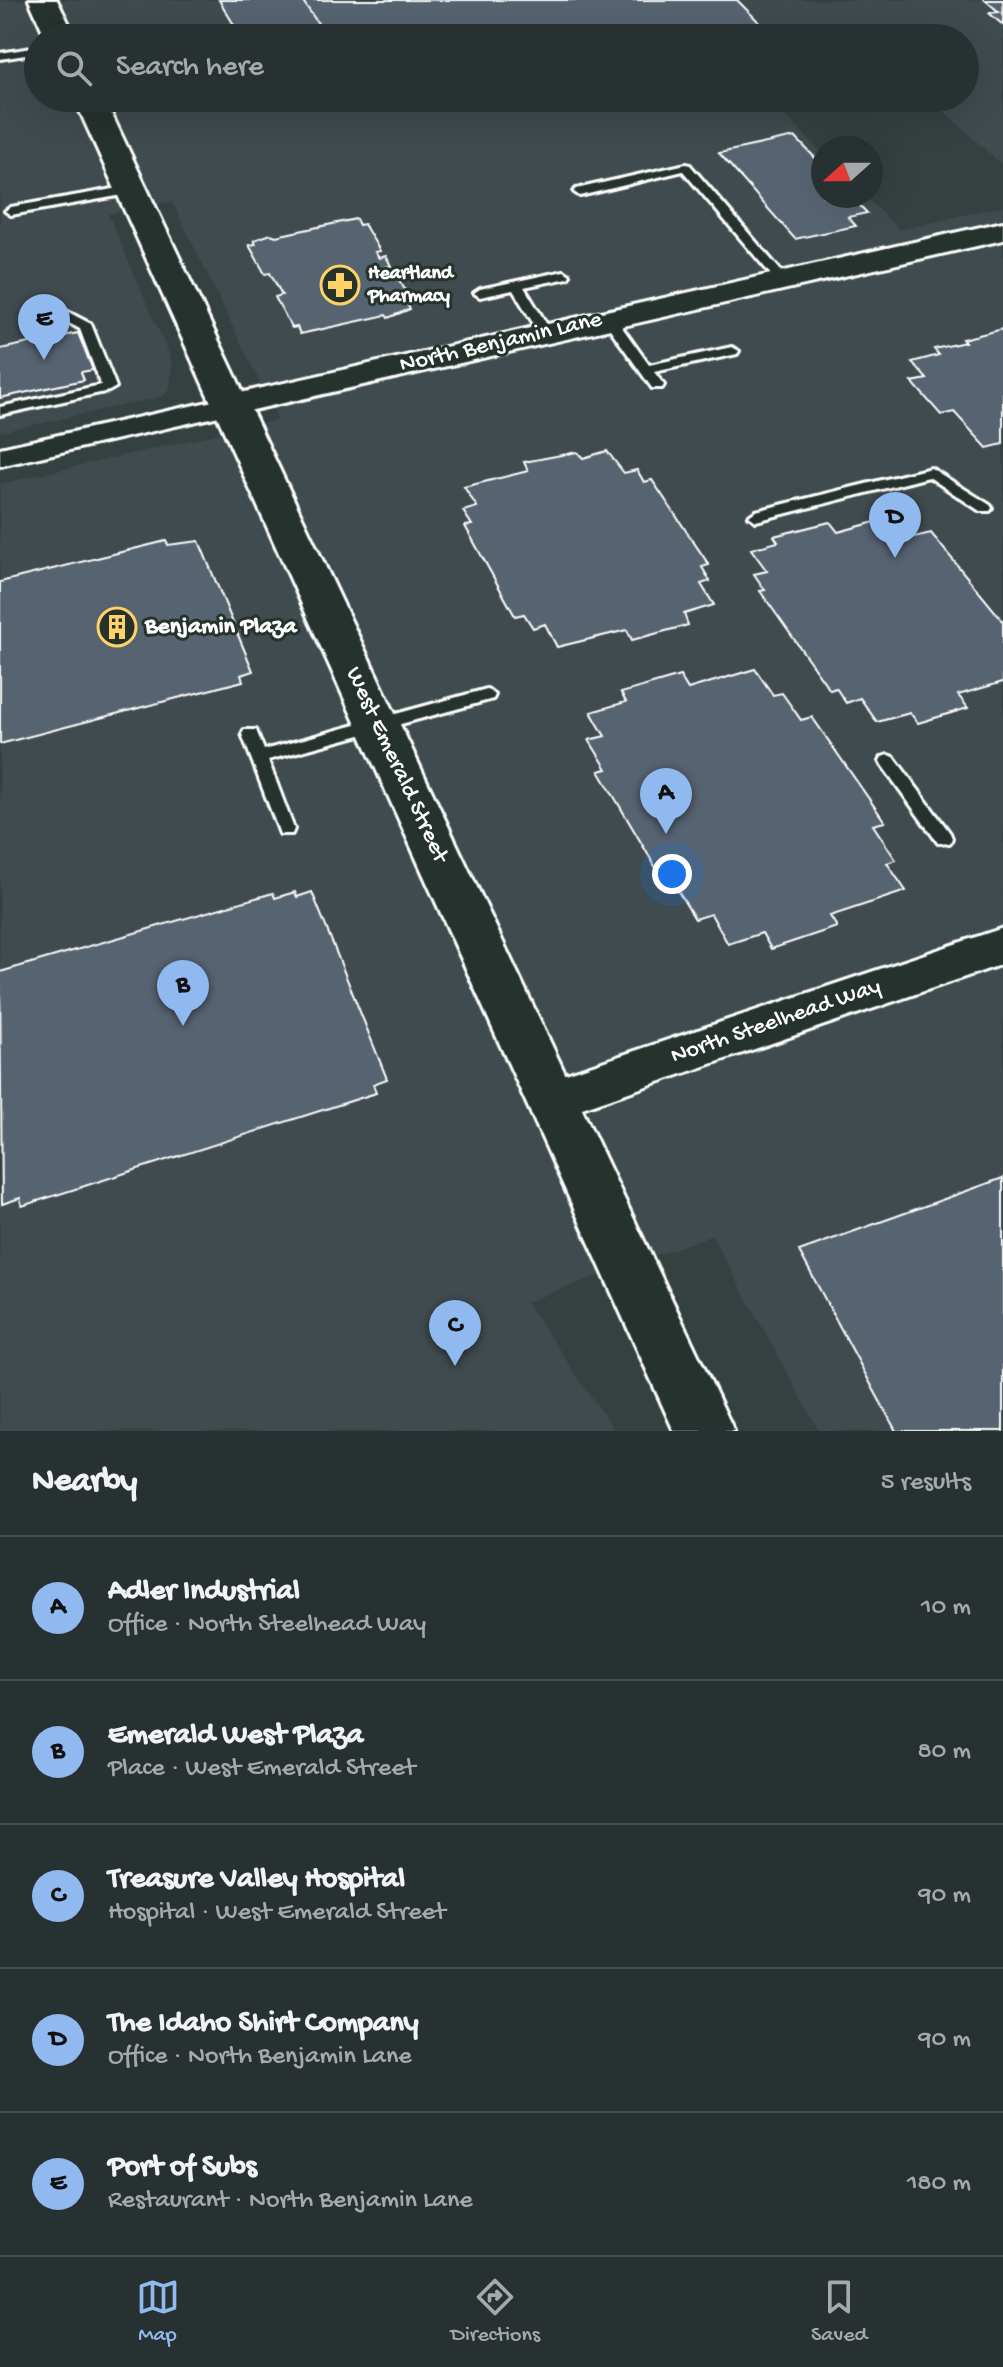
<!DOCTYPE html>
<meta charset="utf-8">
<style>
:root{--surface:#283131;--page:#343d3d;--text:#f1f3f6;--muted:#a5a9ab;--line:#444c4d;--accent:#90b9f0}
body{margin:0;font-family:"Gochi Hand",sans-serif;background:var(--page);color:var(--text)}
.compass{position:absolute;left:811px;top:136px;width:72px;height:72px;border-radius:50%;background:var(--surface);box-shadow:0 8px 32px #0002;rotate:249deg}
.you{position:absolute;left:672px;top:874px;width:28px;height:28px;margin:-20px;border:6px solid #fff;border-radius:50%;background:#1a73e8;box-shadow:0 0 0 12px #1a73e833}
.badge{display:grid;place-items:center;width:52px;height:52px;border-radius:50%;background:var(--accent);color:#111;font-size:26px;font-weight:700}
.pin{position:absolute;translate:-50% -66px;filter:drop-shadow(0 2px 4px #0008)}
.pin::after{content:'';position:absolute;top:42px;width:28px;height:24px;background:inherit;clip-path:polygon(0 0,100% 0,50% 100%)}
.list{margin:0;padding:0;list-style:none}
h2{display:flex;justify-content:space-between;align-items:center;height:104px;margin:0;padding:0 32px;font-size:34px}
h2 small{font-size:26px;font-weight:400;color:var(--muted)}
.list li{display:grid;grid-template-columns:52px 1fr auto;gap:24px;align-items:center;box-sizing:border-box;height:144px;padding:0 32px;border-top:2px solid var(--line)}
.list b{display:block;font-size:30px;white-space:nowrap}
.list p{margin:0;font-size:26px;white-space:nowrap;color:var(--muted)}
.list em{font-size:26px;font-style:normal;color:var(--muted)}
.icon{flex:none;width:44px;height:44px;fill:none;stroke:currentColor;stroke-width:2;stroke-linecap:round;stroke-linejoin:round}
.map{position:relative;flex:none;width:1003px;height:1431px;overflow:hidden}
.search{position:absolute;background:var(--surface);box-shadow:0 8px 32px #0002;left:24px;right:24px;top:24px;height:88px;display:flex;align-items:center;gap:20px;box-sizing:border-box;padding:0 28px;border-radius:44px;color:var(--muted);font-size:30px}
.sheet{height:824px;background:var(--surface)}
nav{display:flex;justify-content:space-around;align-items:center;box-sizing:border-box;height:112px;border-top:2px solid var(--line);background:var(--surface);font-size:22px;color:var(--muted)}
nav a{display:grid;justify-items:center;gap:4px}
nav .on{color:var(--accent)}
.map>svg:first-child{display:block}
.built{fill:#3f4b4f}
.building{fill:#576370;stroke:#fff;stroke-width:2}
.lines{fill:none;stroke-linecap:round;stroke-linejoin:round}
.service-casing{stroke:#fff;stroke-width:6}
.minor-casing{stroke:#fff;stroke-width:6}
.tertiary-casing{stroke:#fff;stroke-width:6}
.secondary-casing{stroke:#fff;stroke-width:6}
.service{fill:#26332d;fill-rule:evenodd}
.minor{fill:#26332d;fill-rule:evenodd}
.tertiary{fill:#26332d;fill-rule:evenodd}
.secondary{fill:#26332d;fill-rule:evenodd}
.labels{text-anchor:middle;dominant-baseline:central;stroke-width:6;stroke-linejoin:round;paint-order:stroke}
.far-poi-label{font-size:20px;font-weight:bold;fill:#fff;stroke:#26332d;text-anchor:start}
.street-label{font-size:24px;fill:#fff;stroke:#26332d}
.poi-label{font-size:24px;font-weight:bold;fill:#fff;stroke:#26332d;text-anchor:start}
</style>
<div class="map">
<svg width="1003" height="1431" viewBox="0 0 1003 1431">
<rect width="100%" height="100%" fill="#354141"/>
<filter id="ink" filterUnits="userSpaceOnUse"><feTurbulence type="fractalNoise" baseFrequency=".0125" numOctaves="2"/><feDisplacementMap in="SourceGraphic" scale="16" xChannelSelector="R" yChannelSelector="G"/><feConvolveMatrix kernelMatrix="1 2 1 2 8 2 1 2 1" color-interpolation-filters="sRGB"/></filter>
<g filter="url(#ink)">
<!-- built -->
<path class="built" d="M 0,0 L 1003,0 L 1003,166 L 930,98 L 965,98 L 965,38 L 38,38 L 38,98 L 768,98 L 823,154 L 823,196 L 865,196 L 899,230 L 1003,206 L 1003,1431 L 819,1431 L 712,1235 L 526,1302 L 615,1431 L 0,1431 L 0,484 L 278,420 L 172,201 L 108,214 L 172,361 L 170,390 L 161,397 L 0,432 Z"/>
<!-- building -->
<path class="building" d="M 219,0 L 302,0 L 328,38 L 242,38 Z
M 302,0 L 737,0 L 775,38 L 328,38 Z
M 985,0 L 1003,0 L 1003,25 L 989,13 L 999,12 Z
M 437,98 L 484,98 L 442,106 Z
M 795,137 L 823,166 L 823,196 L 851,196 L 867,213 L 848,217 L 856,226 L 795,239 L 719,153 Z
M 356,219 L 359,225 L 364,224 L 380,251 L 375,252 L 379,258 L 386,256 L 391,266 L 385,267 L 390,275 L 395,274 L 413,302 L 407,304 L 410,309 L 388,318 L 386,315 L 300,334 L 297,327 L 292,328 L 275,297 L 282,295 L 270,273 L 265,274 L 249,245 L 256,244 L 254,240 L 271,234 L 276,236 Z
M 1003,329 L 1003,444 L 987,448 L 954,412 L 941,415 L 912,382 L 927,379 L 912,362 L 939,355 L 934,349 L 965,342 L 962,339 Z
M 78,333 L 93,370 L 81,372 L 84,380 L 0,398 L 0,349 Z
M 607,451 L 624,473 L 637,470 L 644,482 L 652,480 L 709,565 L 702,567 L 710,581 L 701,584 L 714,605 L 684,614 L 688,625 L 632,640 L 627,630 L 557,647 L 545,624 L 533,628 L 524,614 L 515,616 L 465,526 L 472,525 L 463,511 L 477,507 L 464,487 L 528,471 L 524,462 L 577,452 L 583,458 Z
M 897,516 L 914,537 L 931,533 L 1003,621 L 1003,682 L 958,695 L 968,708 L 918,723 L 910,713 L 877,722 L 860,698 L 846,703 L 836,688 L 830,690 L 760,591 L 765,590 L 754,574 L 767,571 L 751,549 L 778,542 L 774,536 L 830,522 L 838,532 Z
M 166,541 L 168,545 L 199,541 L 253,671 L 241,675 L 243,681 L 0,744 L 0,582 Z
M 755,669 L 773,695 L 782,693 L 801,720 L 812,717 L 885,822 L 873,825 L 896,860 L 887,863 L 906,891 L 830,916 L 837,927 L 771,949 L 762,933 L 728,944 L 711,914 L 695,919 L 676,888 L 669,890 L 599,771 L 607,769 L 589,740 L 605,736 L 591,712 L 626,702 L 621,693 L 680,676 L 688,689 Z
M 295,892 L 297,897 L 312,892 L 387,1079 L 373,1084 L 376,1093 L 22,1206 L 20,1198 L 2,1204 L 0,972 L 273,893 L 275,898 Z
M 1003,1178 L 1003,1431 L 896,1431 L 799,1251 Z"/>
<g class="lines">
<defs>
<path id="service" d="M 38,47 L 38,53 L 0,59 L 0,53 Z
M 686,164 L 690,165 L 787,278 L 787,284 L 779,284 L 683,171 L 580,196 L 574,192 L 576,189 Z
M 130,186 L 136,190 L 134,193 L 11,215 L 5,211 L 11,207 Z
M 564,271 L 570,275 L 568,278 L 524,287 L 552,333 L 546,337 L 541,336 L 513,290 L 480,297 L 474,293 L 480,289 Z
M 47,301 L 91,324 L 116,387 L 109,391 L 0,415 L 0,407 L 101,385 L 80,329 L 42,308 L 41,305 Z
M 609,315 L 614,316 L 649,365 L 732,347 L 739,351 L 737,354 L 654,372 L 664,385 L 662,388 L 652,388 L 603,319 Z
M 931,468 L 990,505 L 992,508 L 990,511 L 980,511 L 929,477 L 756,521 L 749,516 L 756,511 Z
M 487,689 L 495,695 L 493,699 L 268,760 L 294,829 L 292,834 L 280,834 L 242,734 L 244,730 L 256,730 L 264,750 Z
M 888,755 L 894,757 L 950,833 L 952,838 L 950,843 L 938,843 L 882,765 L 880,761 L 882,757 Z"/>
<path id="minor" d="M 231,397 L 241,399 L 245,405 L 241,411 L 0,466 L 0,448 Z"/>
<path id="tertiary" d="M 1003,222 L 1003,240 L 231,415 L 219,412 L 214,405 L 219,398 L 231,395 Z
M 1003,928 L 1003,964 L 550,1119 L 533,1113 L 526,1099 L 533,1085 Z"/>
<path id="secondary" d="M 29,0 L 57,0 L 76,38 L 46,38 Z
M 74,98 L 104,98 L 734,1431 L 674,1431 Z"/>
</defs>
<!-- service casing -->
<use href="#service" class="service-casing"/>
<!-- minor casing -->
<use href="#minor" class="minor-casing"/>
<!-- tertiary casing -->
<use href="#tertiary" class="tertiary-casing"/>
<!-- secondary casing -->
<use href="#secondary" class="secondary-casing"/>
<!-- service -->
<use href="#service" class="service"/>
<!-- minor -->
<use href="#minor" class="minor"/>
<!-- tertiary -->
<use href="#tertiary" class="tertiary"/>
<!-- secondary -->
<use href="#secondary" class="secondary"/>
</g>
</g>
<!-- icons -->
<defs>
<symbol id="pharmacy-ring" viewBox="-11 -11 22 22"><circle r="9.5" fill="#26332d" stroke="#ffd166" stroke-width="1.5"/><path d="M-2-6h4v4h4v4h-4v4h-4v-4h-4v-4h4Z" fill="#ffd166"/></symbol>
<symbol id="building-ring" viewBox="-11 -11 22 22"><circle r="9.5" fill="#26332d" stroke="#ffd166" stroke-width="1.5"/><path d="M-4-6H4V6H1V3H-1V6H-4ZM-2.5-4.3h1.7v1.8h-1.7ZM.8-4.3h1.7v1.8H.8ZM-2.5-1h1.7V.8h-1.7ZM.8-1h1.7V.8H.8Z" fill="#ffd166"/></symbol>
</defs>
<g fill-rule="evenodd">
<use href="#pharmacy-ring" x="318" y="263" width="44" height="44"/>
<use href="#building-ring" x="95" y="605" width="44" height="44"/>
</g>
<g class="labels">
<!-- far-poi labels -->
<g class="far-poi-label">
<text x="368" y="274">Heartland<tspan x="368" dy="23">Pharmacy</tspan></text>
</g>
<!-- street labels -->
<g class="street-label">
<text transform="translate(501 343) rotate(-13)">North Benjamin Lane</text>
<text transform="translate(396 765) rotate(65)">West Emerald Street</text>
<text transform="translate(776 1022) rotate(-19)">North Steelhead Way</text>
</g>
<!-- poi labels -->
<g class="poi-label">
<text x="145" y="627">Benjamin Plaza</text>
</g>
</g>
</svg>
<svg class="compass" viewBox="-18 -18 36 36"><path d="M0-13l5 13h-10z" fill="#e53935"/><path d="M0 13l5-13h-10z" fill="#a5a9ab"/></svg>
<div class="you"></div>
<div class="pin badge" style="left:666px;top:834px">A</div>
<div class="pin badge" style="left:183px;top:1026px">B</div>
<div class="pin badge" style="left:455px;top:1366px">C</div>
<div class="pin badge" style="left:895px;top:558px">D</div>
<div class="pin badge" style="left:44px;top:360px">E</div>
<div class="search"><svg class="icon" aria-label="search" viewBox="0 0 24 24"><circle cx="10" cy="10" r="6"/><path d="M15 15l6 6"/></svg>Search here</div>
</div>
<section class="sheet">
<h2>Nearby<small>5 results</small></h2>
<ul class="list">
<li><span class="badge">A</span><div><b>Adler Industrial</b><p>Office · North Steelhead Way</p></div><em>10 m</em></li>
<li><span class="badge">B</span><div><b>Emerald West Plaza</b><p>Place · West Emerald Street</p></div><em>80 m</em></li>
<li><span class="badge">C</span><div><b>Treasure Valley Hospital</b><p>Hospital · West Emerald Street</p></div><em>90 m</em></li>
<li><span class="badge">D</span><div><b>The Idaho Shirt Company</b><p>Office · North Benjamin Lane</p></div><em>90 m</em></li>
<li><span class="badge">E</span><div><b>Port of Subs</b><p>Restaurant · North Benjamin Lane</p></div><em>180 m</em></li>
</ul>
</section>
<nav>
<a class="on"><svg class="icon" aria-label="map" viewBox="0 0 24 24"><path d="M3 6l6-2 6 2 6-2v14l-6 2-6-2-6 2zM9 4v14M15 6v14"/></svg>Map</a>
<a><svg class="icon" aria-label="directions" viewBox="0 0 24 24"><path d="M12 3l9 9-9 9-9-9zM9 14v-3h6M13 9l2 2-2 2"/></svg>Directions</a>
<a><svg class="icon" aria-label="saved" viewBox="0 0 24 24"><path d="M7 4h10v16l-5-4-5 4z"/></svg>Saved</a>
</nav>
